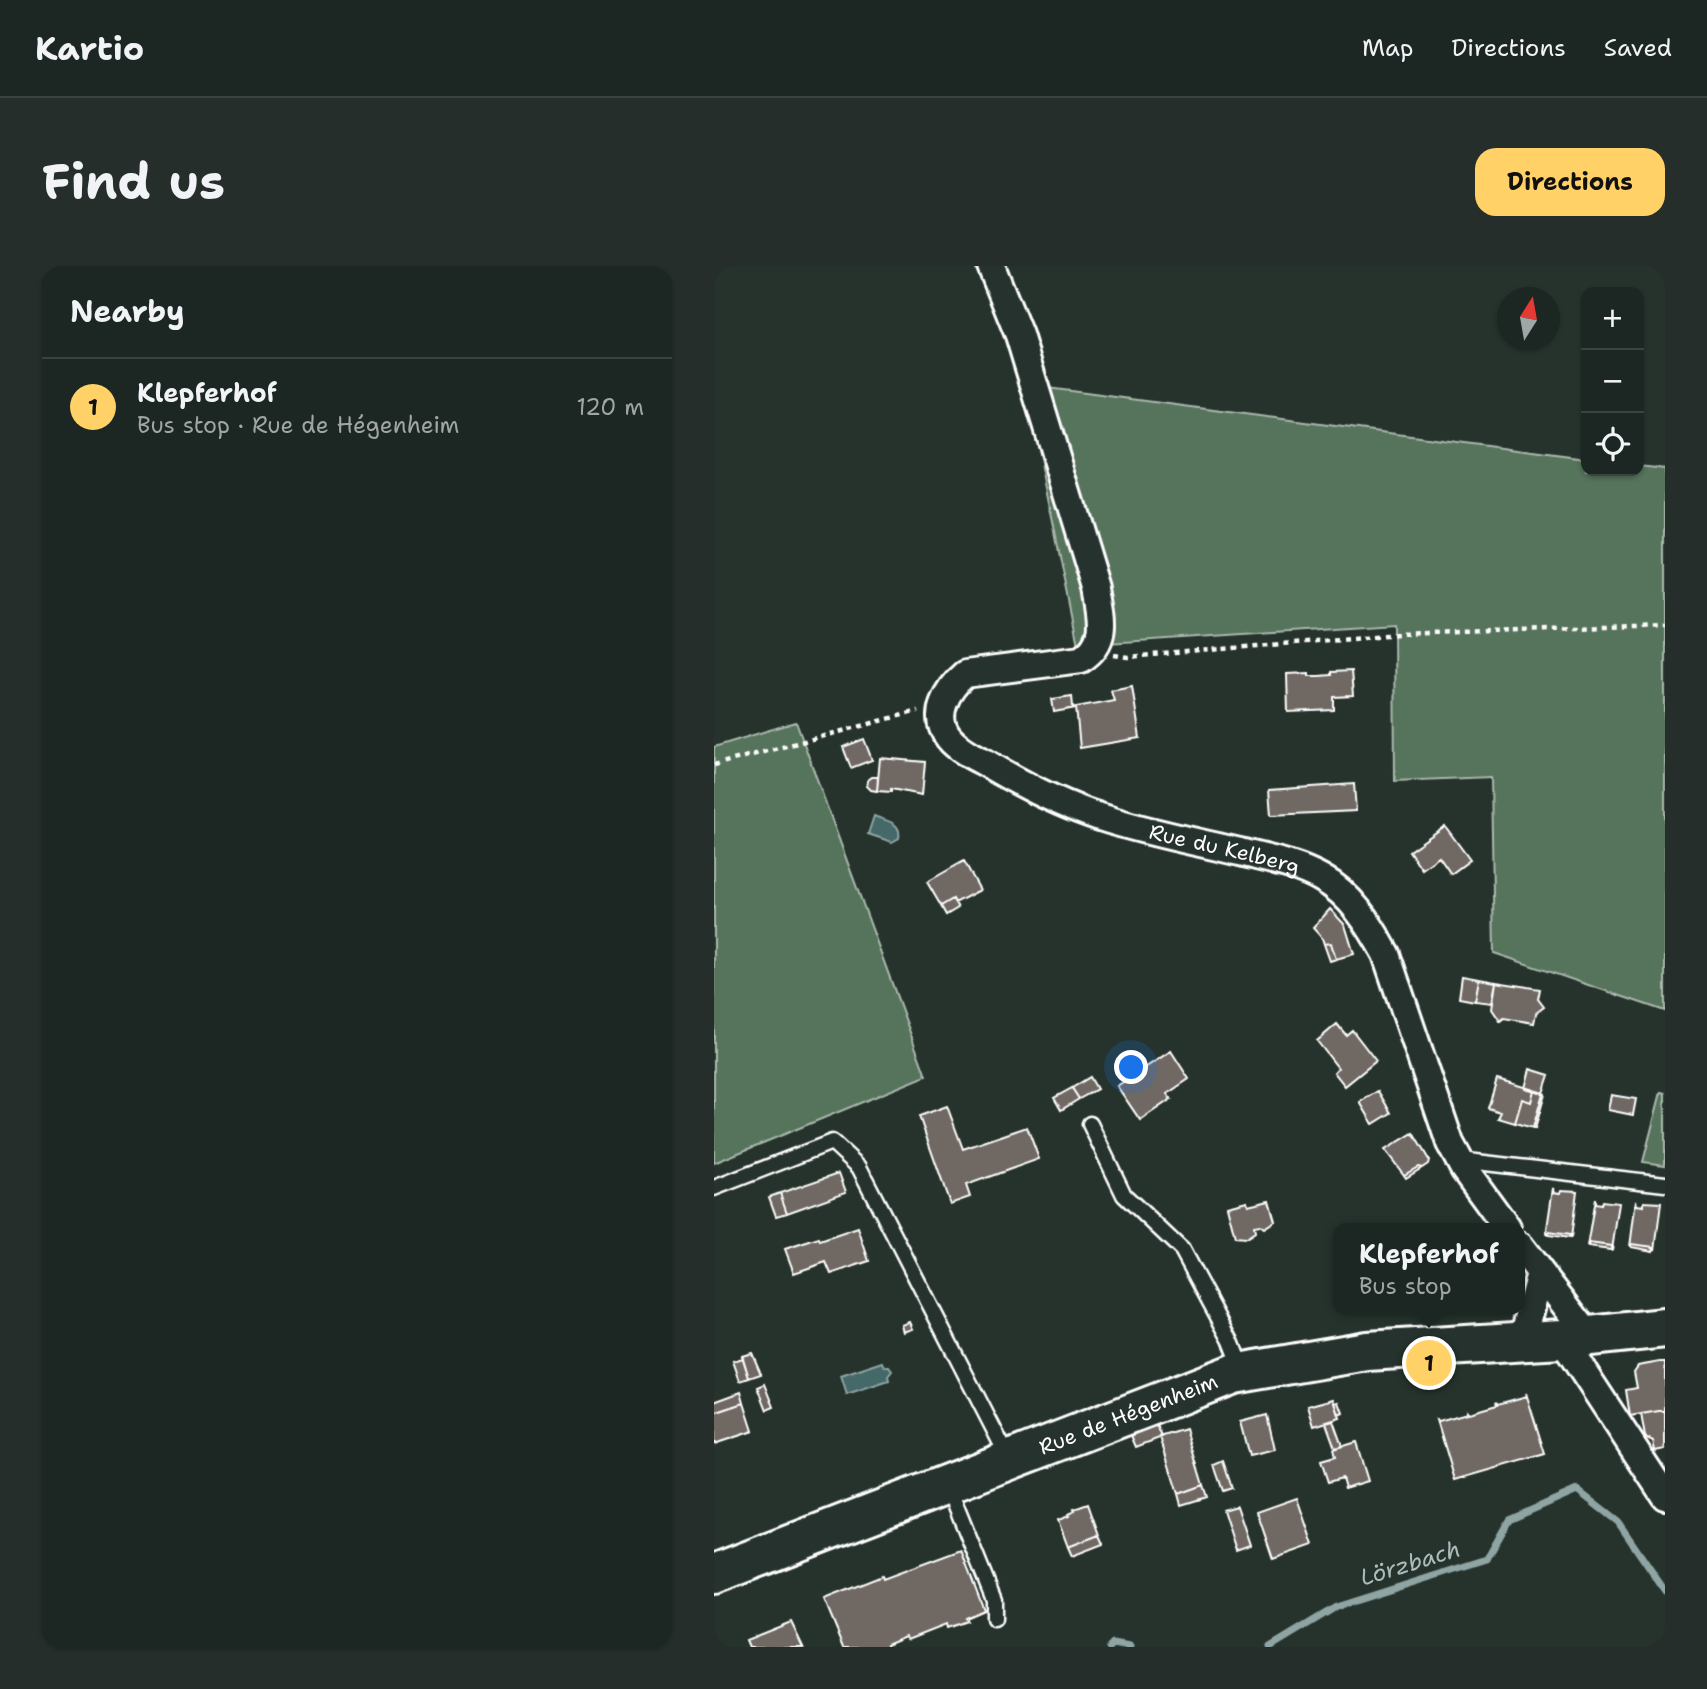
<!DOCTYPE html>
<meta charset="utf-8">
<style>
:root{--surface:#1c2622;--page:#252e2a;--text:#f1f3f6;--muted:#a0a5a5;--line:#3a4340;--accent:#ffd166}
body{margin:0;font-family:"Shantell Sans",sans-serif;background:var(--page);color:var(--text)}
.controls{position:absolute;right:21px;top:21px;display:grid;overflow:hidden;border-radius:14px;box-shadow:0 2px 5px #0004}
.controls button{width:63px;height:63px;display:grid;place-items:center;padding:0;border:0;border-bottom:2px solid var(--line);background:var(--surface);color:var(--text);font:35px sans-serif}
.compass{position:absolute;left:783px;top:21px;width:63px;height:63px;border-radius:50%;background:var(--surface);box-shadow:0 2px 5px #0004;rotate:11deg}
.you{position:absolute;left:418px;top:802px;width:24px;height:24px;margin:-18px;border:5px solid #fff;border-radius:50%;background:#1a73e8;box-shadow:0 0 0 10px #1a73e833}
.badge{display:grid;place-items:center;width:46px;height:46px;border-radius:50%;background:var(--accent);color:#111;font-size:23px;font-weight:700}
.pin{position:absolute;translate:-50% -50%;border:4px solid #fff;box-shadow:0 2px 7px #0006}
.popup{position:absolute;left:619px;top:957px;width:192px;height:91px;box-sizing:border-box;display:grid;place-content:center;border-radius:14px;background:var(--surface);filter:drop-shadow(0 2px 5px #0005);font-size:23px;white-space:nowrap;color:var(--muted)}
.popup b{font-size:26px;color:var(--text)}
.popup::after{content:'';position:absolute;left:50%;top:100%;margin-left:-14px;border:14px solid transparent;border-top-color:var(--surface)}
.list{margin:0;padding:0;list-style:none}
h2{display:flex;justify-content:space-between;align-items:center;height:91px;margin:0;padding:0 28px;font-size:30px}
h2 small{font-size:23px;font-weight:400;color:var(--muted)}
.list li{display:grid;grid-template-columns:46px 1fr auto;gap:21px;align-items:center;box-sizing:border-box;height:98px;padding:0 28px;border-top:2px solid var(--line)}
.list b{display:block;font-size:26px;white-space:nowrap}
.list p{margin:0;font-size:23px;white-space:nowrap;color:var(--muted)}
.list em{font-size:23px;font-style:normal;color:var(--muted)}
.icon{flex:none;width:38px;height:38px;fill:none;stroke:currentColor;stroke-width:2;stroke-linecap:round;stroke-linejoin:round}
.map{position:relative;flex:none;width:951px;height:1381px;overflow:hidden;border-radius:21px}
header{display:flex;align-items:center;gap:42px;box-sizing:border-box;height:98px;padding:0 35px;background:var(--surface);border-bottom:2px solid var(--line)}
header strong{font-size:33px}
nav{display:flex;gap:38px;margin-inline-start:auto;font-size:24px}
.intro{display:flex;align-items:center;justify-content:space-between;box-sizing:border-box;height:168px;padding:0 42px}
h1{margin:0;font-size:49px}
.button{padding:18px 32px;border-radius:21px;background:var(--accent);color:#111;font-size:24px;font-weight:700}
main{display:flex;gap:42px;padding:0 42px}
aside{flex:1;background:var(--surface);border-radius:21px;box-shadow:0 2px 5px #0004}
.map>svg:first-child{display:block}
.green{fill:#56735b;stroke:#aab9ad;stroke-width:2}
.water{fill:#446967;stroke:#8fa5a4;stroke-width:2}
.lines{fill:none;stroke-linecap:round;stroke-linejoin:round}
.stream{stroke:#8fa5a4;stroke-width:7}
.building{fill:#6f6762;stroke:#fff;stroke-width:2}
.service-casing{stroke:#fff;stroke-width:19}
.minor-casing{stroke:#fff;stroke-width:32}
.secondary-casing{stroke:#fff;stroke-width:44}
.path{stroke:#fff;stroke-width:4.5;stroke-dasharray:5 5;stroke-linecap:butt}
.service{stroke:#26332d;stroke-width:14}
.minor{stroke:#26332d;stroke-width:26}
.secondary{stroke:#26332d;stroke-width:38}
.labels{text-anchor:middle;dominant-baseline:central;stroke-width:6;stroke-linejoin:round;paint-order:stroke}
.street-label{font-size:21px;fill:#fff;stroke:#26332d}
.water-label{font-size:23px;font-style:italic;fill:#abbcbb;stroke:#26332d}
</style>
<header>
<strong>Kartio</strong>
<nav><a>Map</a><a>Directions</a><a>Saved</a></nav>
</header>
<div class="intro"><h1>Find us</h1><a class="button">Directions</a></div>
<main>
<aside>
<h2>Nearby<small></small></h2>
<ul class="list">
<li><span class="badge">1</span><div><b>Klepferhof</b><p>Bus stop · Rue de Hégenheim</p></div><em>120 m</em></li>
</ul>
</aside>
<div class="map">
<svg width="951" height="1381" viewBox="0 0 951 1381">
<rect width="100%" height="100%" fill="#26332d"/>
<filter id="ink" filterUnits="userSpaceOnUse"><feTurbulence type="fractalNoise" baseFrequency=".0143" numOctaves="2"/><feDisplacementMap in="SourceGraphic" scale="14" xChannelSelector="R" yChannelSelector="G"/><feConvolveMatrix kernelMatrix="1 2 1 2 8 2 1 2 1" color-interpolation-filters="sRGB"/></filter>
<g filter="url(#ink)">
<!-- green -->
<path class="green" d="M 311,119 L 872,193 L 872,205 L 925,205 L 925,200 L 951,203 L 951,745 L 780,687 L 777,511 L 681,515 L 680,358 L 364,379 Z
M 82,456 L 212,810 L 0,897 L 0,481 Z
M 947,826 L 951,827 L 951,899 L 929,896 Z"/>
<!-- water -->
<path class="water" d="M 160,550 C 172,555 188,556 185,572 L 178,576 L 154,568 Z
M 169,1096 L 171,1101 L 175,1101 L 178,1105 L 174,1110 L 175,1115 L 133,1129 L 127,1110 Z"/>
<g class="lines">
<!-- stream -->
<path class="stream" d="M 396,1381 L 399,1378 L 416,1381
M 556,1381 L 622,1341 L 773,1293 L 795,1254 L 863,1224 L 904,1256 L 951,1325"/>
</g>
<!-- building -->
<path class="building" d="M 637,405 L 639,430 L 620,431 L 620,444 L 574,446 L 573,408 L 595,407 L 595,410 L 605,410 L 617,409 L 617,406 Z
M 418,420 L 426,472 L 366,482 L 362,441 L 400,434 L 397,424 Z
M 358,430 L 359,441 L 362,442 L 340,446 L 338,433 Z
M 150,473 L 158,494 L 137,502 L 129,481 Z
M 166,492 L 211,496 L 208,529 L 177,523 L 177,526 L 163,525 Z
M 158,511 L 164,511 L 163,525 L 157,524 L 153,520 L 154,514 Z
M 640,518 L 642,545 L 557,549 L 555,524 Z
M 731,560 L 756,594 L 737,608 L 725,591 L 708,603 L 695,585 Z
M 250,595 L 266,624 L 241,637 L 239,633 L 227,640 L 213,616 Z
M 239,633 L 244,642 L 232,649 L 227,640 Z
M 616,643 L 631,659 L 640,688 L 622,693 L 617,677 L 610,678 L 608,672 L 599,662 Z
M 617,677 L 622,693 L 616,695 L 610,678 Z
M 748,710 L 765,713 L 761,735 L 745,732 Z
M 765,713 L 782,716 L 778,737 L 761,735 Z
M 782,716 L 826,723 L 824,733 L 830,741 L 822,747 L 820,757 L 790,752 L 786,755 L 778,743 Z
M 623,758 L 632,769 L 638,764 L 662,795 L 631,820 L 620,806 L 624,802 L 603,775 Z
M 457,785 L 475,813 L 453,828 L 457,833 L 426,854 L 403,820 Z
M 816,803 L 835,809 L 829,827 L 811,822 Z
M 376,811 L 383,823 L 365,833 L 358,822 Z
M 783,813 L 820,824 L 817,836 L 808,833 L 801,857 L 784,852 L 787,846 L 774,842 Z
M 358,822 L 365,833 L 347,844 L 340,832 Z
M 820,824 L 829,827 L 819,862 L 801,857 L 808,833 L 817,836 Z
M 664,825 L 677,847 L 659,858 L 646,836 Z
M 829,827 L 831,828 L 821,863 L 819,862 Z
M 897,829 L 922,833 L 919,849 L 894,844 Z
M 233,840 L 249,883 L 313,861 L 325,893 L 252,919 L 256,931 L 236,938 L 205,850 Z
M 699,867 L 715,894 L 714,898 L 708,902 L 704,901 L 690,909 L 671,884 Z
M 704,901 L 708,902 L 692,912 L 690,909 Z
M 125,907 L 132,926 L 73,947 L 66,927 Z
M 839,922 L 840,926 L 846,927 L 847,924 L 863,925 L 857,972 L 856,969 L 834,966 L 832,969 Z
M 66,927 L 73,947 L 62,950 L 55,931 Z
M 881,933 L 881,938 L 887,939 L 888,935 L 905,937 L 898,984 L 897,980 L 875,977 L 873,981 Z
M 555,934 L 561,955 L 550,962 L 546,959 L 540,960 L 541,966 L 532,972 L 521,971 L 513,940 L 533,935 L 534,939 Z
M 922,934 L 923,939 L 930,940 L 930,936 L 947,937 L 941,984 L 940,981 L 917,978 L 916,981 Z
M 144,962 L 155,995 L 117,1008 L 112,996 L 80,1007 L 71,983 L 105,972 L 106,975 Z
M 834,966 L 856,969 L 856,972 L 834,969 Z
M 875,977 L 897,980 L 897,984 L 874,981 Z
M 917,978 L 940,981 L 939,985 L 917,981 Z
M 196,1056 L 199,1063 L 190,1066 L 188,1059 Z
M 38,1087 L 47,1108 L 35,1112 L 28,1090 Z
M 29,1092 L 35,1112 L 26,1115 L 19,1095 Z
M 946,1096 L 951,1096 L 951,1144 L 916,1150 L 912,1124 L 923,1122 L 920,1106 L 924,1100 Z
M 51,1118 L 60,1141 L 53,1144 L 44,1121 Z
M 27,1126 L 30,1137 L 0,1147 L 0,1136 Z
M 812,1127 L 831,1188 L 741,1214 L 723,1154 L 725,1155 L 753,1147 L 753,1145 L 755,1147 L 783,1139 L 782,1136 L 784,1138 L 813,1130 Z
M 620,1133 L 626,1152 L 600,1160 L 594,1140 Z
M 625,1136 L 629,1147 L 625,1149 L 621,1137 Z
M 30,1137 L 39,1165 L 0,1178 L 0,1147 Z
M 951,1144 L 951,1183 L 941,1185 L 939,1175 L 931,1171 L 927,1148 Z
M 553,1149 L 561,1184 L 535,1190 L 526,1156 Z
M 619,1155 L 628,1180 L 621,1182 L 612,1157 Z
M 442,1157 L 448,1171 L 422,1181 L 416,1167 Z
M 472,1163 L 489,1219 L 464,1228 L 446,1171 Z
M 642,1176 L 654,1215 L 631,1222 L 628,1212 L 614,1216 L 607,1195 L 621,1191 L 619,1183 Z
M 509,1195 L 518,1222 L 509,1225 L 500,1199 Z
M 489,1219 L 493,1231 L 467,1239 L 464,1228 Z
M 583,1232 L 599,1279 L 559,1293 L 543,1246 Z
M 374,1238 L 385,1269 L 354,1281 L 344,1254 L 355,1250 L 354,1248 L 361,1245 L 360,1243 Z
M 523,1240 L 536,1279 L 522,1284 L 509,1244 Z
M 385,1269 L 389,1278 L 358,1290 L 354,1281 Z
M 247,1284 L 270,1344 L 251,1352 L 253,1355 L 233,1362 L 232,1358 L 194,1373 L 192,1370 L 173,1378 L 173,1381 L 130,1381 L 110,1333 L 168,1310 L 169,1313 Z
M 77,1356 L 89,1381 L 35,1381 L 32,1374 Z"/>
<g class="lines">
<defs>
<path id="service" d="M 376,858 L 410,929 L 468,984 L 517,1075 L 528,1103
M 745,894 L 951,918
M 0,922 L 118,876 L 145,901 L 295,1193
M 234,1220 L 280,1334 L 280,1353"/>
<g id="minor">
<path id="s1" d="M 277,0 L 305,69 L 382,322 C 387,351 395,375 367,393 L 251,408 C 233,423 217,450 235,472 C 244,483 258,490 270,496 C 307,518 345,538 386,551 C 431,566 479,575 526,586 C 553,593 582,598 607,612 C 637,628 656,659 672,688 L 736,877 L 750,903 L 793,962"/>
<path d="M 806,980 L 875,1070"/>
<path d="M 848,1073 L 951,1230"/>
<path d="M 803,1076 L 812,1061 L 826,1007"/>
</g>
<g id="secondary">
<path id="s2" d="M 0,1308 L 519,1108 L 653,1085 L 848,1073 L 951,1062"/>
</g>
</defs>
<!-- service casing -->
<use href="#service" class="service-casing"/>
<!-- minor casing -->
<use href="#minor" class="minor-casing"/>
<!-- secondary casing -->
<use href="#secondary" class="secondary-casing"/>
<!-- path -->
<path class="path" d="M 400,389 L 414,391 L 685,368 L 951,359
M 0,499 L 204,445"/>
<!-- service -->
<use href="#service" class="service"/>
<!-- minor -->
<use href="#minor" class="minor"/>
<!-- secondary -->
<use href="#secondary" class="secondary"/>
</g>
</g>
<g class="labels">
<!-- street labels -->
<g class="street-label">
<text stroke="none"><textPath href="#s1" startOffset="908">Rue du Kelberg</textPath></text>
<text stroke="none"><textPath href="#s2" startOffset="444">Rue de Hégenheim</textPath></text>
</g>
<!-- water labels -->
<g class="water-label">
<text transform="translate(696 1297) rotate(-17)">Lörzbach</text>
</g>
</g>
</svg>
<div class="controls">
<button>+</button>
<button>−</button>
<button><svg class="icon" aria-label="locate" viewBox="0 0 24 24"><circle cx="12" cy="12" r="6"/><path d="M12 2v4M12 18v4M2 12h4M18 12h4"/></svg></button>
</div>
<svg class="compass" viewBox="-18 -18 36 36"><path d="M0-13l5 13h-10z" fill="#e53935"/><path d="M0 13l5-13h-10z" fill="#a0a5a5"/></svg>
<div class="you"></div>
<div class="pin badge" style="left:715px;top:1097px">1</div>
<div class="popup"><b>Klepferhof</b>Bus stop</div>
</div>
</main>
